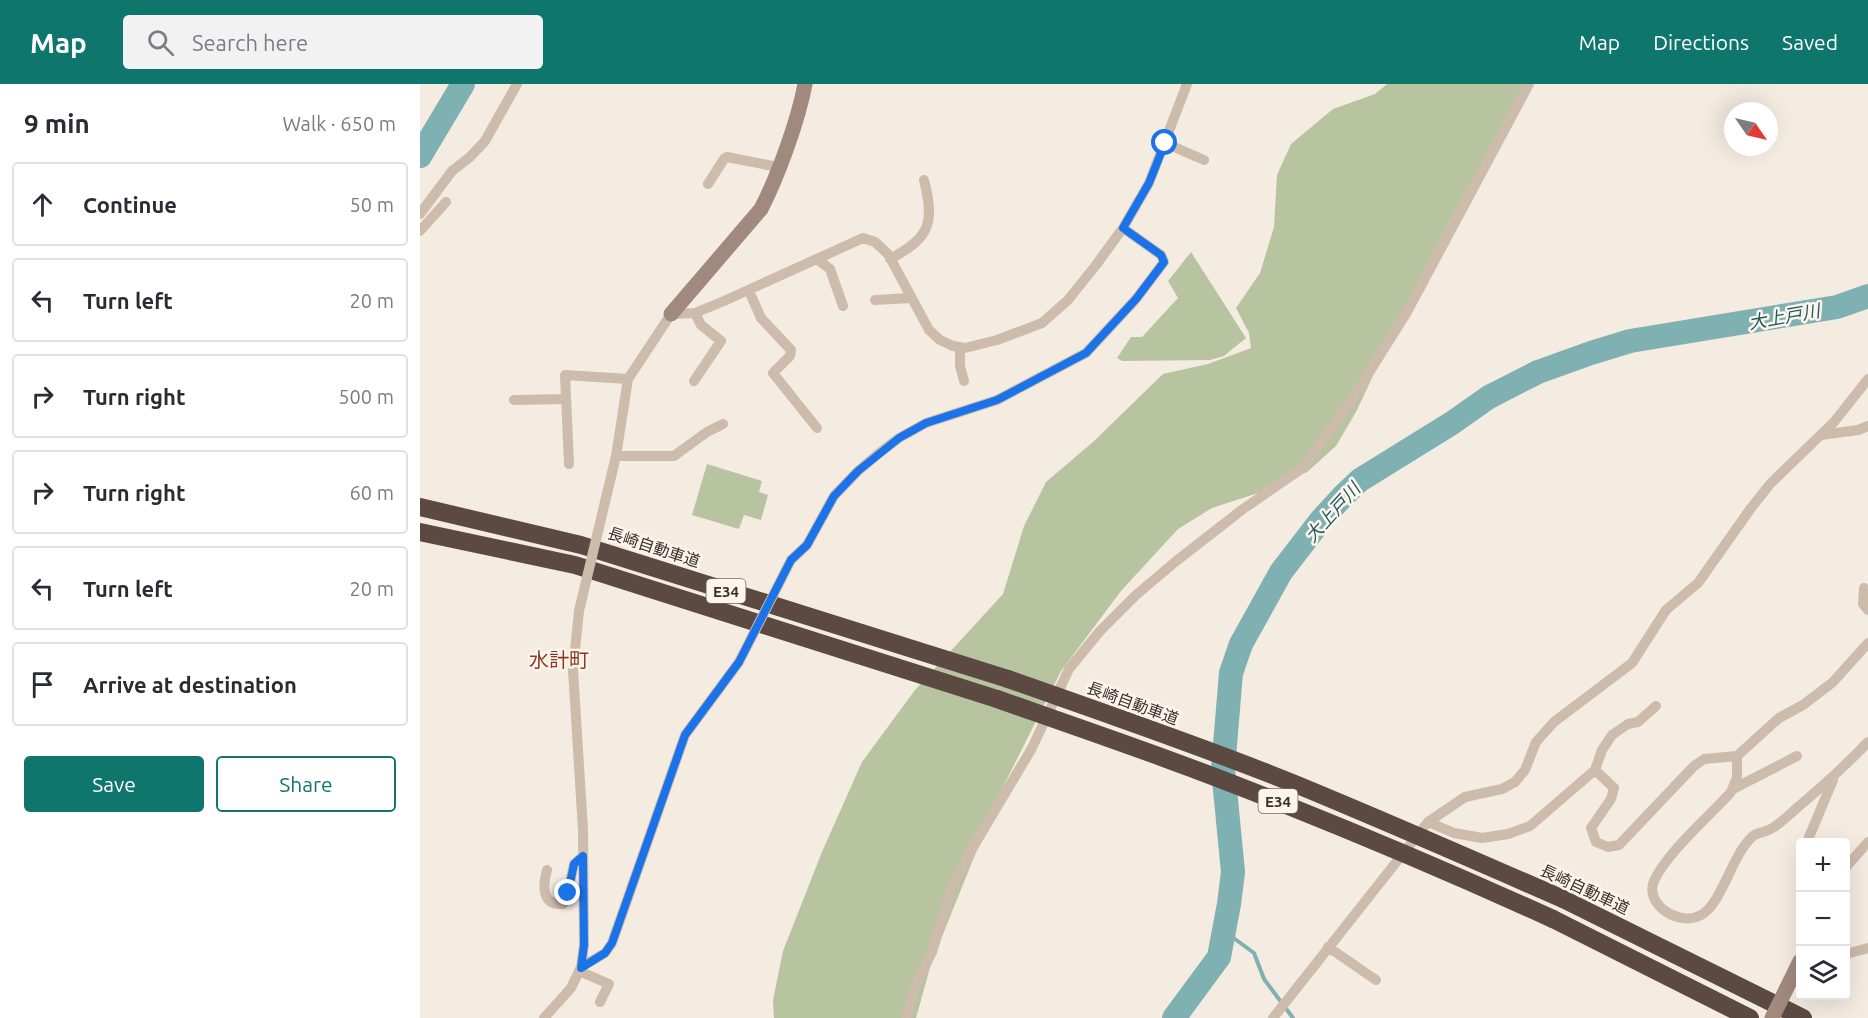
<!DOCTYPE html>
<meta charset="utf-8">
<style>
:root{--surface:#fff;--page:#f2f2f3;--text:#2b2b33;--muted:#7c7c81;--line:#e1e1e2;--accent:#0f766e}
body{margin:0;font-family:Ubuntu,"Noto Sans JP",sans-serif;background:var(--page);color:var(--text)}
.controls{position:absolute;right:18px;bottom:18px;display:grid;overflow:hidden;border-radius:6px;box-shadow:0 6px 24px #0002}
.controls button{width:54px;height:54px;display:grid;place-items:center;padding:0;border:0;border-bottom:2px solid var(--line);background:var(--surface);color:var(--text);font:30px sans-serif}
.compass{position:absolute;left:1304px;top:18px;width:54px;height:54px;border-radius:50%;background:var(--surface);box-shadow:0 6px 24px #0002;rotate:124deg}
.stop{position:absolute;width:18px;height:18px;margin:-14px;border:4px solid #1a73e8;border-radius:50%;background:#fff}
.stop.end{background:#1a73e8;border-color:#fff;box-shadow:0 2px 6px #0008}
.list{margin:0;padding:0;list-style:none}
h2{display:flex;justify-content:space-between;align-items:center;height:78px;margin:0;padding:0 24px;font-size:26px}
h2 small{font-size:20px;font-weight:400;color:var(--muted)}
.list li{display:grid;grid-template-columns:39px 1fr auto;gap:18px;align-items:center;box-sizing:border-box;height:84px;margin:0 12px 12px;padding:0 12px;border:2px solid var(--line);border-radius:6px}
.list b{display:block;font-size:22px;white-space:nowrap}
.list em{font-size:20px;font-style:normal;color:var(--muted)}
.actions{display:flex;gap:12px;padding:18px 24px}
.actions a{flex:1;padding:14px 0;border:2px solid var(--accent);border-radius:6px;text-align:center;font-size:21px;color:var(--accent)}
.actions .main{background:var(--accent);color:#fff}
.icon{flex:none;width:33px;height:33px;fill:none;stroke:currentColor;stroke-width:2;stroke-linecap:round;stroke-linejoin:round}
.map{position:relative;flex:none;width:1448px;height:934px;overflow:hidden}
header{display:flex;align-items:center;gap:36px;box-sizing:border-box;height:84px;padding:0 30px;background:var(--accent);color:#fff}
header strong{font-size:28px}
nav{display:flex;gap:33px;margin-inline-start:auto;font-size:21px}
.search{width:420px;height:54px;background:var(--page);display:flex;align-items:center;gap:15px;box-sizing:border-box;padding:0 21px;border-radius:6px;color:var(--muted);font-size:22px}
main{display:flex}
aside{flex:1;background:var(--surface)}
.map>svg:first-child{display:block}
.green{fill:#b8c4a0}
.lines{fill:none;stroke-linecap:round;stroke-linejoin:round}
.stream{stroke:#7fb0b2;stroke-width:4}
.river{stroke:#7fb0b2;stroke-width:24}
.street{stroke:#cdbbac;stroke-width:10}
.secondary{stroke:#a18a7d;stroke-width:15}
.highway{stroke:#5c4a42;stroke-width:18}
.street-bridge{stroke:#cdbbac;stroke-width:10}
.secondary-bridge{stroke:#a18a7d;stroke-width:15}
.highway-bridge{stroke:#5c4a42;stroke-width:18}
.route{stroke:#1a73e8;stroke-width:8}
.labels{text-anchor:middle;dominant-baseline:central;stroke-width:5;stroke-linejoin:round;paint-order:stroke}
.shield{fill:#fbf5ee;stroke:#756b66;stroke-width:1.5}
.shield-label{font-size:15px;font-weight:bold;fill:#3b302b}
.street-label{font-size:16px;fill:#3b302b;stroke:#fbf5ee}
.water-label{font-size:18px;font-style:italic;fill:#1f5a5e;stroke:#fbf5ee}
.quarter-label{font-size:20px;fill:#8c3b22;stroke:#fbf5ee}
</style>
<header>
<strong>Map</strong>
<div class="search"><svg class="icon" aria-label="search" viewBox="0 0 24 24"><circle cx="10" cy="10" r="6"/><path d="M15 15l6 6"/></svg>Search here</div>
<nav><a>Map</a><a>Directions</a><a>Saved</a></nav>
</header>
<main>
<aside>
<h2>9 min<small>Walk · 650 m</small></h2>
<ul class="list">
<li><svg class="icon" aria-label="ahead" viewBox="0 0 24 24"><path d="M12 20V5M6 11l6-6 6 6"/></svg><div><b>Continue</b></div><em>50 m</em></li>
<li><svg class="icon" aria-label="left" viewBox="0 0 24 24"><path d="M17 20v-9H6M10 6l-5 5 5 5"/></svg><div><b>Turn left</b></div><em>20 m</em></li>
<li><svg class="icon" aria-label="right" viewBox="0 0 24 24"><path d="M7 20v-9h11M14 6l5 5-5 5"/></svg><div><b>Turn right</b></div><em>500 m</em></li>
<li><svg class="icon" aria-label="right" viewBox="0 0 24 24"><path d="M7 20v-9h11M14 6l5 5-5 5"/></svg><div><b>Turn right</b></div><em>60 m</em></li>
<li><svg class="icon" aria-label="left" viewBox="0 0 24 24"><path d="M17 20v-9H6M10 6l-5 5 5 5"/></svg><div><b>Turn left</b></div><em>20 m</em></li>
<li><svg class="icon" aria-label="arrive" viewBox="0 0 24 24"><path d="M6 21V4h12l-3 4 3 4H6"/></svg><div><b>Arrive at destination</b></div></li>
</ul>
<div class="actions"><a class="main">Save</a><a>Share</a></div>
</aside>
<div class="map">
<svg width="1448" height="934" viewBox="0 0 1448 934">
<rect width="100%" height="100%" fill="#f4ebe1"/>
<!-- green -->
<path class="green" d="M 967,0 L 1113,0 L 1084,38 L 1030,137 L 979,236 L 937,326 L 916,362 L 887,388 L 835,410 L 792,424 L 758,445 L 701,507 L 641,587 L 579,711 L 511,880 L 496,934 L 354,934 L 353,916 L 363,867 L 402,768 L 442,678 L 495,606 L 583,510 L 604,442 L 626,398 L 673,358 L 743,290 L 788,280 L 831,264 L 829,249 L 816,224 L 840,189 L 854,143 L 857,91 L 871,60 L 913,25 L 955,10 Z
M 771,168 L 826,254 L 804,272 L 790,276 L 702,277 L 697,274 L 711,253 L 722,253 L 758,214 L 748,197 Z
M 287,380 L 342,397 L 339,408 L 348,411 L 341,436 L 324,431 L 319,445 L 272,431 Z"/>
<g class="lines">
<!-- stream -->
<path class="stream" d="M 804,847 L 834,869 L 844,895 L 873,934"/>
<!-- river -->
<path class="river" d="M 0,72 L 43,0
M 754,934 L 799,873 L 809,820 L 813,788 L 803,685 L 811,589 L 821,560 L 861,488 L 901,436 L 923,412 L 940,396 L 1032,339 L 1069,313 L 1118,288 L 1171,269 L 1210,257 L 1417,223 L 1448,212"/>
<!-- street -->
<path class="street" d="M 745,59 L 784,76
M 288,100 L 304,75 L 307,73 L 358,83
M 0,130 L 32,87 L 50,73 L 65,57 L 97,0
M 0,147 L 26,118
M 397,175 L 410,185 L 423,222
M 470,175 C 510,154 515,139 504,96
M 329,207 L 341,234 L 371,266 L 370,272 L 353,289 L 397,344
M 455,216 L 491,214
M 540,263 L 540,282 L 544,297
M 274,297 L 301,257 L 281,241 L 275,229
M 94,316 L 146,315
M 1401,351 L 1438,346 L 1448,342
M 196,372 L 254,372 L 287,348 L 303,340
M 149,380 L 145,291 L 208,295
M 185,418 L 196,372 L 208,295 L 251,230 L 275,229 L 304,217 L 443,154 L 455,158 L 468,170 L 509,246 L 520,256 L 533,262 L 545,264 L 577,256 L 622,239 L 648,216 L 676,181 L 703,144 L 729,99 L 767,0
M 371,476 L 387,461 L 414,412 L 438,387 L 458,370 L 479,354 L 506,339 L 577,316 L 666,269 L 716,215 L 744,178 L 741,171 L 703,144
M 1444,504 L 1443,520 L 1448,526
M 1317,672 L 1359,634 L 1383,621 L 1413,598 L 1448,559
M 1175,686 L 1182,666 L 1192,651 L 1208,640 L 1218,638 L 1236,622
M 1313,705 L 1377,672
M 1008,738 L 1034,749 L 1062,754 L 1088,750 L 1110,742 L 1175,686 L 1194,704 L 1191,715 L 1171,744 L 1176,758 L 1188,763 L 1199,761 L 1274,682 L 1284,675 L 1317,672 L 1317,693 L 1311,708 C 1289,733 1247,768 1234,797 C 1224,821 1260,843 1281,831 C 1302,820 1312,770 1333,752 C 1338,748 1348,748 1354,743 C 1362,738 1370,730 1378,723 C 1403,702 1426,681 1448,658
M 1387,758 L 1413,696
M 1426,783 L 1448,758
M 127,786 C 123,801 121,822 143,820 L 146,816 L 154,780 L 163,772
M 908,863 L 956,896
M 1426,870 L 1448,864
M 161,883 L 185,869 L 192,859 L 265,651 L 319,578
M 159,887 L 189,900 L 180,918
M 124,934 L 151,904 L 161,883 L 164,861 L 163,746 L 153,586 L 159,527
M 486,934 L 495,902 L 512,868 L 532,802 L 552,765 L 612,664 L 649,585 L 680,547 L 716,511 L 755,478 L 823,425 L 884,383 L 938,306 L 987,228 L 1109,0
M 853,934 L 1008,738 L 1045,713 L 1082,705 L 1095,698 L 1105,686 L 1116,658 L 1134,638 L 1212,579 L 1246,526 L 1278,499 L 1331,424 L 1350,400 L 1414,338 L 1448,295"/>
<!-- secondary -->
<path class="secondary" d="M 251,230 L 341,125 C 358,92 378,37 385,0"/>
<!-- highway -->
<path class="highway" d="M 0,423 L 161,461 L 588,595
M 0,448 L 155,481 L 577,615
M 1143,815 L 1383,934
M 1133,835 L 1330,934"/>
<!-- street-bridge -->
<path class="street-bridge" d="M 159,527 L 185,418
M 319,578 L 371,476"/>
<!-- secondary-bridge -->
<path class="secondary-bridge" d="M 1352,934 L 1380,877"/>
<!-- highway-bridge -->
<path class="highway-bridge" d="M 588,595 C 684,629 781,662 875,700 C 965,737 1054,776 1143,815
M 577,615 C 674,649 771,682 866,721 C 956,757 1045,795 1133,835"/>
</g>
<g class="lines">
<!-- route -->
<path class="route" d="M 148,809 L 154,780 L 163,772 L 164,861 L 161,884 L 185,869 L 192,859 L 265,651 L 319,578 L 371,476 L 387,461 L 414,412 L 438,387 L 479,354 L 506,339 L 577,316 L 666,269 L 716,215 L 744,178 L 741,171 L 703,144 L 729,99 L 745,59"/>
</g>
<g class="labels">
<!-- shield labels -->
<g class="shield">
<rect x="286.5" y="495" width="39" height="24" rx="4.5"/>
<rect x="838.5" y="705" width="39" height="24" rx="4.5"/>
</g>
<g class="shield-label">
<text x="306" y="507">E34</text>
<text x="858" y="717">E34</text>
</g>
<!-- street labels -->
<g class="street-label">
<text transform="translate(234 463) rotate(18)">長崎自動車道</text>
<text transform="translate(713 619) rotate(20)">長崎自動車道</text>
<text transform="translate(1165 805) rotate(25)">長崎自動車道</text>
</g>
<!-- water labels -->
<g class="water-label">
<text transform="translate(1364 232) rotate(-10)">大上戸川</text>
<text transform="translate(912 428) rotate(-48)">大上戸川</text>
</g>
<!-- quarter labels -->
<g class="quarter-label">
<text x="139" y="575">水計町</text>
</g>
</g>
</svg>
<div class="controls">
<button>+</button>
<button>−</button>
<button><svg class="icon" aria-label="layers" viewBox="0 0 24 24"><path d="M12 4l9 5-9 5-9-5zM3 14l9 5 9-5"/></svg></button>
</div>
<svg class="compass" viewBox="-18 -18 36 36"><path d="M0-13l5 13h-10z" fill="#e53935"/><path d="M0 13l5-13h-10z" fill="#7c7c81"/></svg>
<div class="stop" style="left:745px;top:59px"></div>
<div class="stop end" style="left:148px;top:809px"></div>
</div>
</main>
